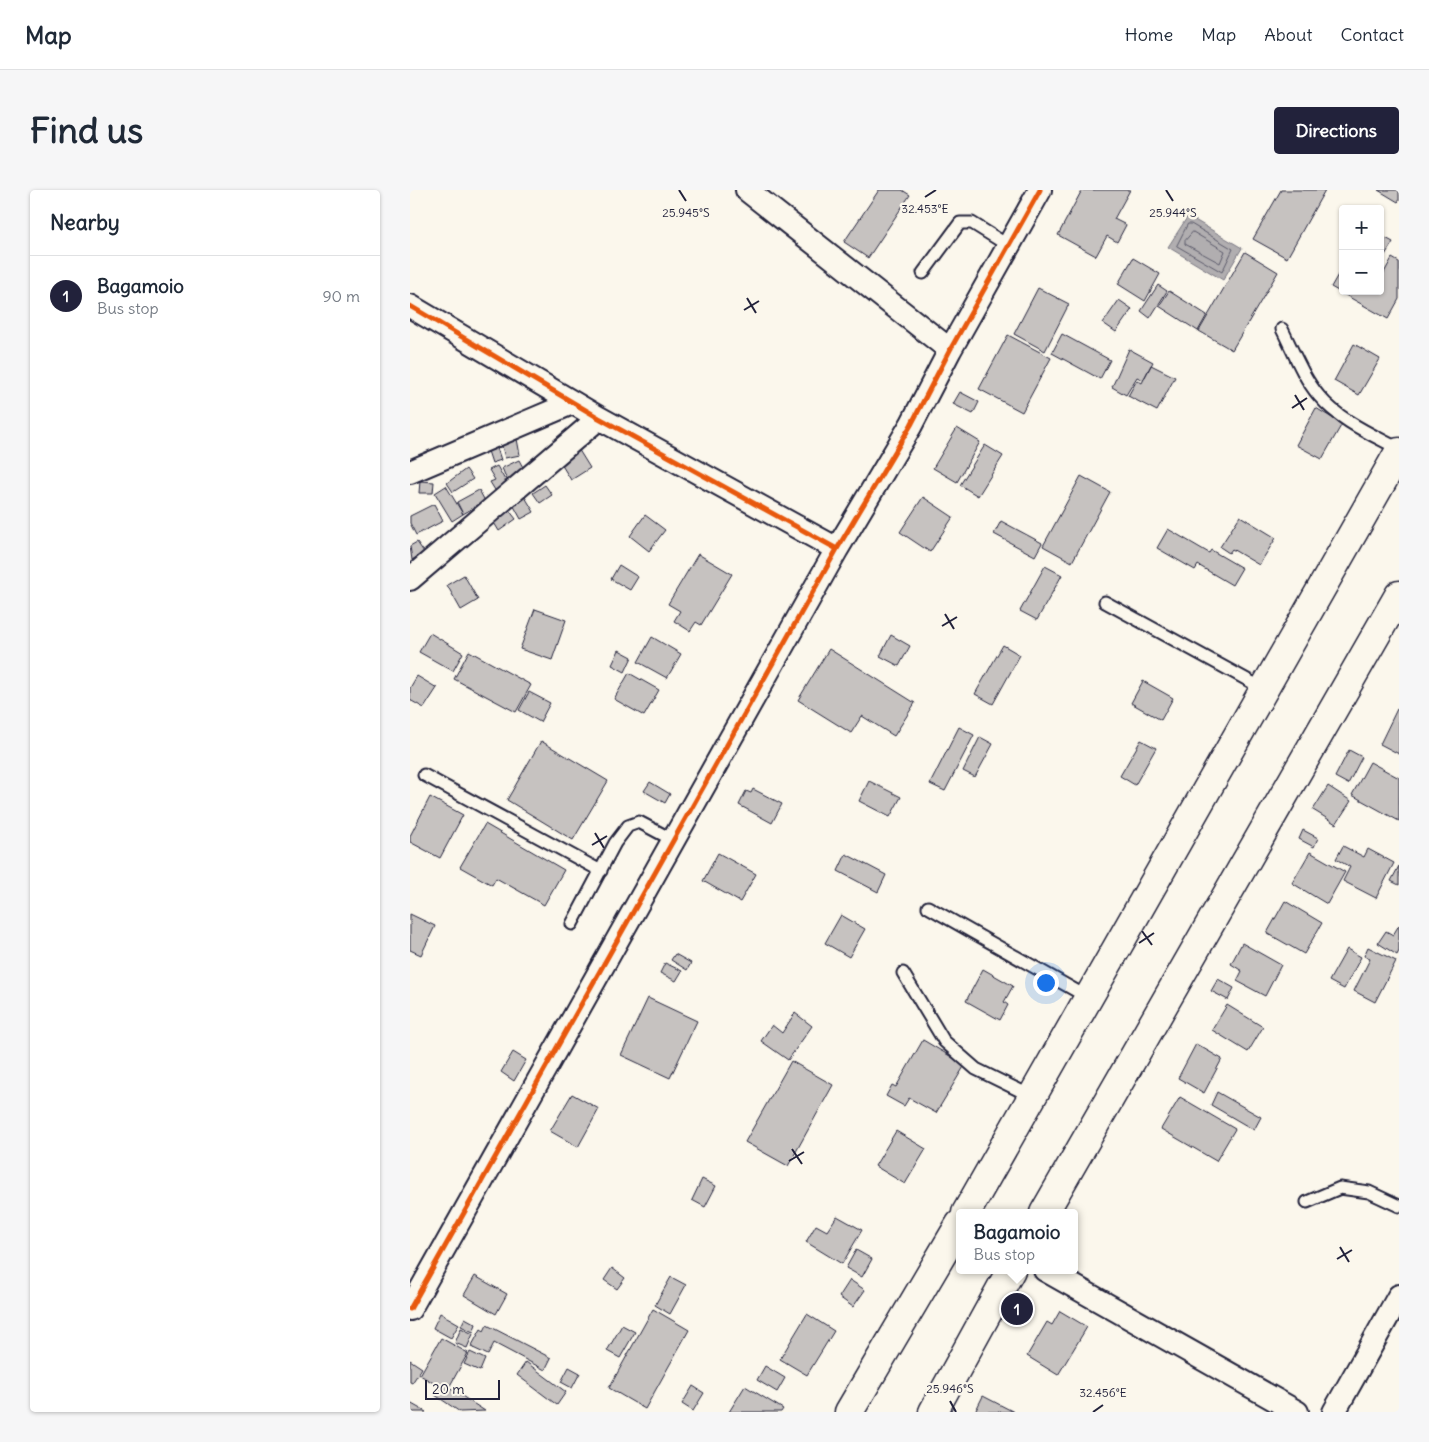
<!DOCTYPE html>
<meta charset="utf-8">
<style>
:root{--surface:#fff;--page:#f6f6f7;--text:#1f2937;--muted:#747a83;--line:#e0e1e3;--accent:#22223b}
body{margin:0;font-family:Delius,sans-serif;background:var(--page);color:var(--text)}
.controls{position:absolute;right:15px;top:15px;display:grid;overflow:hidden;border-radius:5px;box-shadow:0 1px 4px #0004}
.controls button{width:45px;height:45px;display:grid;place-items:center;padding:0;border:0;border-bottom:1px solid var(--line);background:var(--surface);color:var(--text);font:25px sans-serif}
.scale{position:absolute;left:15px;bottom:12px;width:75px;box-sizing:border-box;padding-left:5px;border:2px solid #22223b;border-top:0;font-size:14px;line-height:18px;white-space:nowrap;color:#22223b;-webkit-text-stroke:4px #fbf7ec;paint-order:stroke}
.you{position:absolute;left:635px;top:792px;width:18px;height:18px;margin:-12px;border:4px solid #fff;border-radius:50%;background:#1a73e8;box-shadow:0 0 0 8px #1a73e833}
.badge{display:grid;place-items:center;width:32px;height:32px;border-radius:50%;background:var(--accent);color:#fff;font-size:16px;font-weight:700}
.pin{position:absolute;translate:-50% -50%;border:2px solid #fff;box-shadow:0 1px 5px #0006}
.popup{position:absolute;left:546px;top:1019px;width:122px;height:65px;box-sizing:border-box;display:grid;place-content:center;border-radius:5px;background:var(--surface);filter:drop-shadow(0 1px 4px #0005);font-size:16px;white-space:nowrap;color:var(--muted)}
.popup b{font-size:19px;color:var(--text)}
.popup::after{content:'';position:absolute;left:50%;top:100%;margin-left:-10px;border:10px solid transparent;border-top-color:var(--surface)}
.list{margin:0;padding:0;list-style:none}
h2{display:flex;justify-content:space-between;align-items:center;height:65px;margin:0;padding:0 20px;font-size:21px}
h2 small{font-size:16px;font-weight:400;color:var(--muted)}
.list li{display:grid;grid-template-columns:32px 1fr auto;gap:15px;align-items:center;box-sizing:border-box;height:80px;padding:0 20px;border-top:1px solid var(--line)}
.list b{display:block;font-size:19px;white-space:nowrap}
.list p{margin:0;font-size:16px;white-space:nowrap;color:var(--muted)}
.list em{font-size:16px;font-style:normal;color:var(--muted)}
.map{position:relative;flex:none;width:989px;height:1222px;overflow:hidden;border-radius:5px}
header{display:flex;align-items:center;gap:30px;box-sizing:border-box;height:70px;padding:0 25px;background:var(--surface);border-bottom:1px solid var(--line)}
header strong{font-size:24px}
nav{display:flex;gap:28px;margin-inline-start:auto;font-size:18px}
.intro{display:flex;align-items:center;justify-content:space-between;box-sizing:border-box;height:120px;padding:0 30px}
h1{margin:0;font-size:35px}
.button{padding:12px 22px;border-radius:5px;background:var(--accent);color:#fff;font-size:18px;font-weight:700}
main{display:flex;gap:30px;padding:0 30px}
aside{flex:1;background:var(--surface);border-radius:5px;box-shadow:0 1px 4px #0004}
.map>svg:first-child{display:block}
.water{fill:#b1aeb0;stroke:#787681}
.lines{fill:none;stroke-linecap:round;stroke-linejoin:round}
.shore{stroke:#5b5a6a;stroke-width:1}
.building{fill:#c6c2c0;stroke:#22223b}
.service-casing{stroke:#22223b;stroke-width:15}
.minor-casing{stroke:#22223b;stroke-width:26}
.trunk-casing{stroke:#22223b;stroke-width:31}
.service{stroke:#fbf7ec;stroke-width:11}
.minor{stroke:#fbf7ec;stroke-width:22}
.trunk{stroke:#fbf7ec;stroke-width:28}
.cycleway-casing{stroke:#fbf7ec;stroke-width:8}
.cycleway{stroke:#e8590c;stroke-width:5}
.ticks{fill:none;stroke:#22223b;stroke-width:2}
.ticks-label{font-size:12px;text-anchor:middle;fill:#22223b;stroke:#fbf7ec;stroke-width:5;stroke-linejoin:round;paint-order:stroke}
</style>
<header>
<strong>Map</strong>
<nav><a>Home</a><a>Map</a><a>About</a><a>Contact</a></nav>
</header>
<div class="intro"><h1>Find us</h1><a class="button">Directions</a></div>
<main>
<aside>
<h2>Nearby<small></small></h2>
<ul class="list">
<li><span class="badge">1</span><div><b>Bagamoio</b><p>Bus stop</p></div><em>90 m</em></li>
</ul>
</aside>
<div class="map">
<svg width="989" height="1222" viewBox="0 0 989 1222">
<rect width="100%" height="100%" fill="#fbf7ec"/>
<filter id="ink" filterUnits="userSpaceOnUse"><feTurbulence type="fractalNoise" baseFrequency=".02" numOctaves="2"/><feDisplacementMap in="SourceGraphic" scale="10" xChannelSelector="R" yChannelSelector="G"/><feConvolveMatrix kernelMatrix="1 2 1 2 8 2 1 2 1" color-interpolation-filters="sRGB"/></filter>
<g filter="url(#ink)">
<!-- water -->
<path class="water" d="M 778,26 L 832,58 L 813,90 L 758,57 Z"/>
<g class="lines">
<!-- shore -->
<path class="shore" d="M 778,34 L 781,34 L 823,59 L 812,82 L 767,56 Z
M 783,42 L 815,61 L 810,73 L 775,54 L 775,51 Z"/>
</g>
<!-- building -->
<path class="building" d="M 469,0 L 492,0 L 500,5 L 458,68 L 434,52 Z
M 672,0 L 720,0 L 704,29 L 716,35 L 707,52 L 697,46 L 686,66 L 648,45 Z
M 871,0 L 915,0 L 877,68 L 843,49 Z
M 968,0 L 989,0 L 989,11 L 988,12 Z
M 970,45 L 983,52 L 975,65 L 970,62 Z
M 835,62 L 868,82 L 822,160 L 789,141 Z
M 723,68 L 750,84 L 735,111 L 708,94 Z
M 982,68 L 989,72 L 989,109 L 978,129 L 921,97 L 933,76 L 933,101 L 970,101 L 970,90 Z
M 748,95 L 757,101 L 740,128 L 731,121 Z
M 628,98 L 659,114 L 635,161 L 604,144 Z
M 759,101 L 797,125 L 788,141 L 749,116 Z
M 709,110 L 722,119 L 706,142 L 693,133 Z
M 652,144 L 700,170 L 690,189 L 642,163 Z
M 598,145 L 641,168 L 612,222 L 569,199 Z
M 944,154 L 970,169 L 949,205 L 924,191 Z
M 719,159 L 743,172 L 733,190 L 727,187 L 716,205 L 702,197 Z
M 741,175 L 765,187 L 747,221 L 718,206 L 727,190 L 732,193 Z
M 550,202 L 569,212 L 563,224 L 543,214 Z
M 906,218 L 932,234 L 912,269 L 886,255 Z
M 547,238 L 570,252 L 547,292 L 523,278 Z
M 107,249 L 110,265 L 95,268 L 91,252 Z
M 85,252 L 91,270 L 82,273 L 76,255 Z
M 575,255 L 593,266 L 568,306 L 550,295 Z
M 167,257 L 180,278 L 161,290 L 148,269 Z
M 109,270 L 115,281 L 97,290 L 92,278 Z
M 87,276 L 100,299 L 88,305 L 80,292 L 85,290 L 79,280 Z
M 56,279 L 63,289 L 43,302 L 37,293 Z
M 671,286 L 700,302 L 662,372 L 633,356 Z
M 10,291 L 24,292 L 23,303 L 9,303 Z
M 135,295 L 142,305 L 130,313 L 123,303 Z
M 36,296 L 53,324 L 42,331 L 25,303 Z
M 69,300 L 75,311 L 53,324 L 47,312 Z
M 112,302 L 124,322 L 111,329 L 100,309 Z
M 513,307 L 543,327 L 520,362 L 490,342 Z
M 24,314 L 33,331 L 6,345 L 0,333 L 0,326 Z
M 99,320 L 106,329 L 89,341 L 83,331 Z
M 235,325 L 255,340 L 239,361 L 220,346 Z
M 830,326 L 866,348 L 849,375 L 822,359 L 819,363 L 810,357 Z
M 591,331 L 632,353 L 625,366 L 584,344 Z
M 758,339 L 799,363 L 801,360 L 832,378 L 822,395 L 788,375 L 785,380 L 747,358 Z
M 7,352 L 14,362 L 2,370 L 0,356 Z
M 288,364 L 322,384 L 291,435 L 286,432 L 280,441 L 264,431 L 270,421 L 258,414 Z
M 209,375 L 228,387 L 220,400 L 201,389 Z
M 635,376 L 652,385 L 627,430 L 610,421 Z
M 54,385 L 68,410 L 51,420 L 37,395 Z
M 125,419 L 156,430 L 142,470 L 110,459 Z
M 20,443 L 53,463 L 43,481 L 9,462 Z
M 481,445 L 500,456 L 489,476 L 470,466 Z
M 242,447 L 271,464 L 257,488 L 228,472 Z
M 593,455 L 610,465 L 583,514 L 565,504 Z
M 419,459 L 505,513 L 484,546 L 452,526 L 441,543 L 388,510 Z
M 209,460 L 222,467 L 215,482 L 202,475 Z
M 59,461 L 121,495 L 106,522 L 44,489 Z
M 219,483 L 249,500 L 234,526 L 204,509 Z
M 7,486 L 27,498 L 14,518 L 0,510 L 0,498 Z
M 733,491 L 763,508 L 751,530 L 721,513 Z
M 119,502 L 140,513 L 130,532 L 109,520 Z
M 987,519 L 989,520 L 989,564 L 970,554 Z
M 549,537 L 564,545 L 535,601 L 520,594 Z
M 570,547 L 583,554 L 565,587 L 553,581 Z
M 731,550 L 746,558 L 725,595 L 710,586 Z
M 131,551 L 198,591 L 163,650 L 97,610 Z
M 939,560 L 952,567 L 938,594 L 925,587 Z
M 960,572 L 989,588 L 989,631 L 942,605 Z
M 459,591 L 491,607 L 480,627 L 449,611 Z
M 240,592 L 260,604 L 255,613 L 234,601 Z
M 918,596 L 941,611 L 926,634 L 903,620 Z
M 343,599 L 372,614 L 362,633 L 329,615 L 336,601 L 341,603 Z
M 20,607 L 53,625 L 30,668 L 0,652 L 0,646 Z
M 75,634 L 154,680 L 134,715 L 86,688 L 82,695 L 50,677 Z
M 893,640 L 908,648 L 904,657 L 889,649 Z
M 933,656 L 954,667 L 958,659 L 984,673 L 966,708 L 933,691 L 940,677 L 926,669 Z
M 900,662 L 935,682 L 917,714 L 882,693 Z
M 308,663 L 346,684 L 330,712 L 293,691 Z
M 436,664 L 476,685 L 468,702 L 428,681 Z
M 989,676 L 989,695 L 981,691 Z
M 875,711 L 912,733 L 894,764 L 857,743 Z
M 0,724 L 25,736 L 11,765 L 0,760 Z
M 431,725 L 455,739 L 439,767 L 415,753 Z
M 989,735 L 989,761 L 987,765 L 968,753 L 976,741 L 983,745 Z
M 832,753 L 871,775 L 855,806 L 827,791 L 832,781 L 821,774 Z
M 958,757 L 986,771 L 965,812 L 944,801 L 960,769 L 954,766 Z
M 937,759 L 951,767 L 934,799 L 919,791 Z
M 265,764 L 281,773 L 277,780 L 261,770 Z
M 255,773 L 272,781 L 266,791 L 250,783 Z
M 573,779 L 603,796 L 594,812 L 598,815 L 590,830 L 556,811 Z
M 808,789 L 824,798 L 818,810 L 801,801 Z
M 238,808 L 287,831 L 260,888 L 211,865 Z
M 817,815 L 853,837 L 838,862 L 802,840 Z
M 385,823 L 402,836 L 378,870 L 351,851 L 362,835 L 372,843 Z
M 513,850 L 555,875 L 526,923 L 499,908 L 494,916 L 476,906 L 482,895 L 486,897 Z
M 786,854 L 812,869 L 794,903 L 768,888 Z
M 103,862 L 116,870 L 104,891 L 91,882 Z
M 381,871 L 423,895 L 378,976 L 335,952 Z
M 807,902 L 851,927 L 844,940 L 801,915 Z
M 162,904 L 189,919 L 168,957 L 140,941 Z
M 770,907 L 825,939 L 806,971 L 751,939 Z
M 486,941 L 516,959 L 495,994 L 465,976 Z
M 292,989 L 306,996 L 295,1017 L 282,1010 Z
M 427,1026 L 452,1040 L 432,1074 L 396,1052 L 406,1035 L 417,1041 Z
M 446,1060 L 462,1069 L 452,1087 L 436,1078 Z
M 202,1078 L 215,1088 L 207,1099 L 194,1090 Z
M 65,1086 L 97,1104 L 86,1124 L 54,1105 Z
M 261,1087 L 276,1095 L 260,1124 L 245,1115 Z
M 440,1090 L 455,1100 L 443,1117 L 429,1107 Z
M 243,1119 L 279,1140 L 235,1219 L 199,1198 Z
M 650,1121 L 677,1137 L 648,1185 L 617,1166 L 637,1132 L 642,1135 Z
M 30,1123 L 49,1134 L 41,1148 L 23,1138 Z
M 397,1124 L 424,1141 L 397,1185 L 370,1169 Z
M 55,1128 L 66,1134 L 63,1142 L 51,1136 Z
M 77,1135 L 141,1168 L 135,1180 L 84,1153 L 78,1165 L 61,1157 L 71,1139 L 74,1141 Z
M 212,1135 L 225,1142 L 210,1168 L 197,1161 Z
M 51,1138 L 63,1144 L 57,1158 L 45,1153 Z
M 31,1148 L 58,1163 L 37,1201 L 10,1185 Z
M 60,1162 L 75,1169 L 70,1181 L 54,1174 Z
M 0,1170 L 12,1178 L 2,1193 L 0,1192 Z
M 116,1172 L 156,1202 L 147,1215 L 107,1185 Z
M 355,1176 L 375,1188 L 367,1202 L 347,1190 Z
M 159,1177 L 170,1183 L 162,1198 L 151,1192 Z
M 283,1196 L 294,1203 L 283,1221 L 272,1214 Z
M 335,1196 L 373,1219 L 371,1222 L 319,1222 Z
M 29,1199 L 38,1204 L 41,1199 L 75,1221 L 50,1222 L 25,1205 Z
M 573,1206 L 604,1222 L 565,1222 Z
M 0,1213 L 16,1222 L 0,1222 Z"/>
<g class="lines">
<defs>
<path id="service" d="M 513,83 L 550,33 L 562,33 L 599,56
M 872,139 C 883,161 893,187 909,206 C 930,231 961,244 989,259
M 695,412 L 854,499
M 14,585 L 191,681
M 518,717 L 679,808
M 162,734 L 205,653 L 218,636 L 229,632 L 263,650
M 493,783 L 534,851 L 566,879 L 623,907
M 897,1012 L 930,998 L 959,1002 L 989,1016"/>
<path id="minor" d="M 337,0 L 540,160
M 0,116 L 189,228 L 427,359
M 0,282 L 162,213
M 0,389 L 189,228
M 635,1080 L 887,1222
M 0,1119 L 427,359 L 501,235 L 540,160 L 630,0
M 924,1222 L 989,1106"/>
<path id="trunk" d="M 556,1023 L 989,262
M 634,1023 L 989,405
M 439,1222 L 550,1034
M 523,1222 L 601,1080"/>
</defs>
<!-- service casing -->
<use href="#service" class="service-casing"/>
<!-- minor casing -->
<use href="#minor" class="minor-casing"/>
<!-- trunk casing -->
<use href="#trunk" class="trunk-casing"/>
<!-- service -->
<use href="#service" class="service"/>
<!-- minor -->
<use href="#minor" class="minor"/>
<!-- trunk -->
<use href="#trunk" class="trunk"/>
<defs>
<path id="cycleway" d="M 0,116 L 189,228 L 427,359
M 0,1119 L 427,359 L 501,235 L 540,160 L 630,0"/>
</defs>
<!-- cycleway casing -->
<use href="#cycleway" class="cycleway-casing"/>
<!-- cycleway -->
<use href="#cycleway" class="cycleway"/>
</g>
</g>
<!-- ticks -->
<path class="ticks" d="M 269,0 L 276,11M 756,0 L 763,11M 515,7 L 526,0M 337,108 L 346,123M 334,120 L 349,111M 885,205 L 894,220M 882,218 L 897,208M 535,424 L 544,439M 532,436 L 547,427M 185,643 L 194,658M 182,655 L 197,646M 732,741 L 742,755M 729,753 L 744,743M 382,959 L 392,974M 379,971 L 394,962M 930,1057 L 939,1072M 927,1069 L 942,1060M 540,1211 L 546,1222M 683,1222 L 693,1215"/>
<g class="ticks-label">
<text x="515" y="23">32.453°E</text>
<text x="276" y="27">25.945°S</text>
<text x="763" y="27">25.944°S</text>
<text x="540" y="1203">25.946°S</text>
<text x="693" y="1207">32.456°E</text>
</g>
</svg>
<div class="controls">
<button>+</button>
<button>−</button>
</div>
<div class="scale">20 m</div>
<div class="you"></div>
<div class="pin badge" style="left:607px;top:1119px">1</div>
<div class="popup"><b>Bagamoio</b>Bus stop</div>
</div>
</main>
